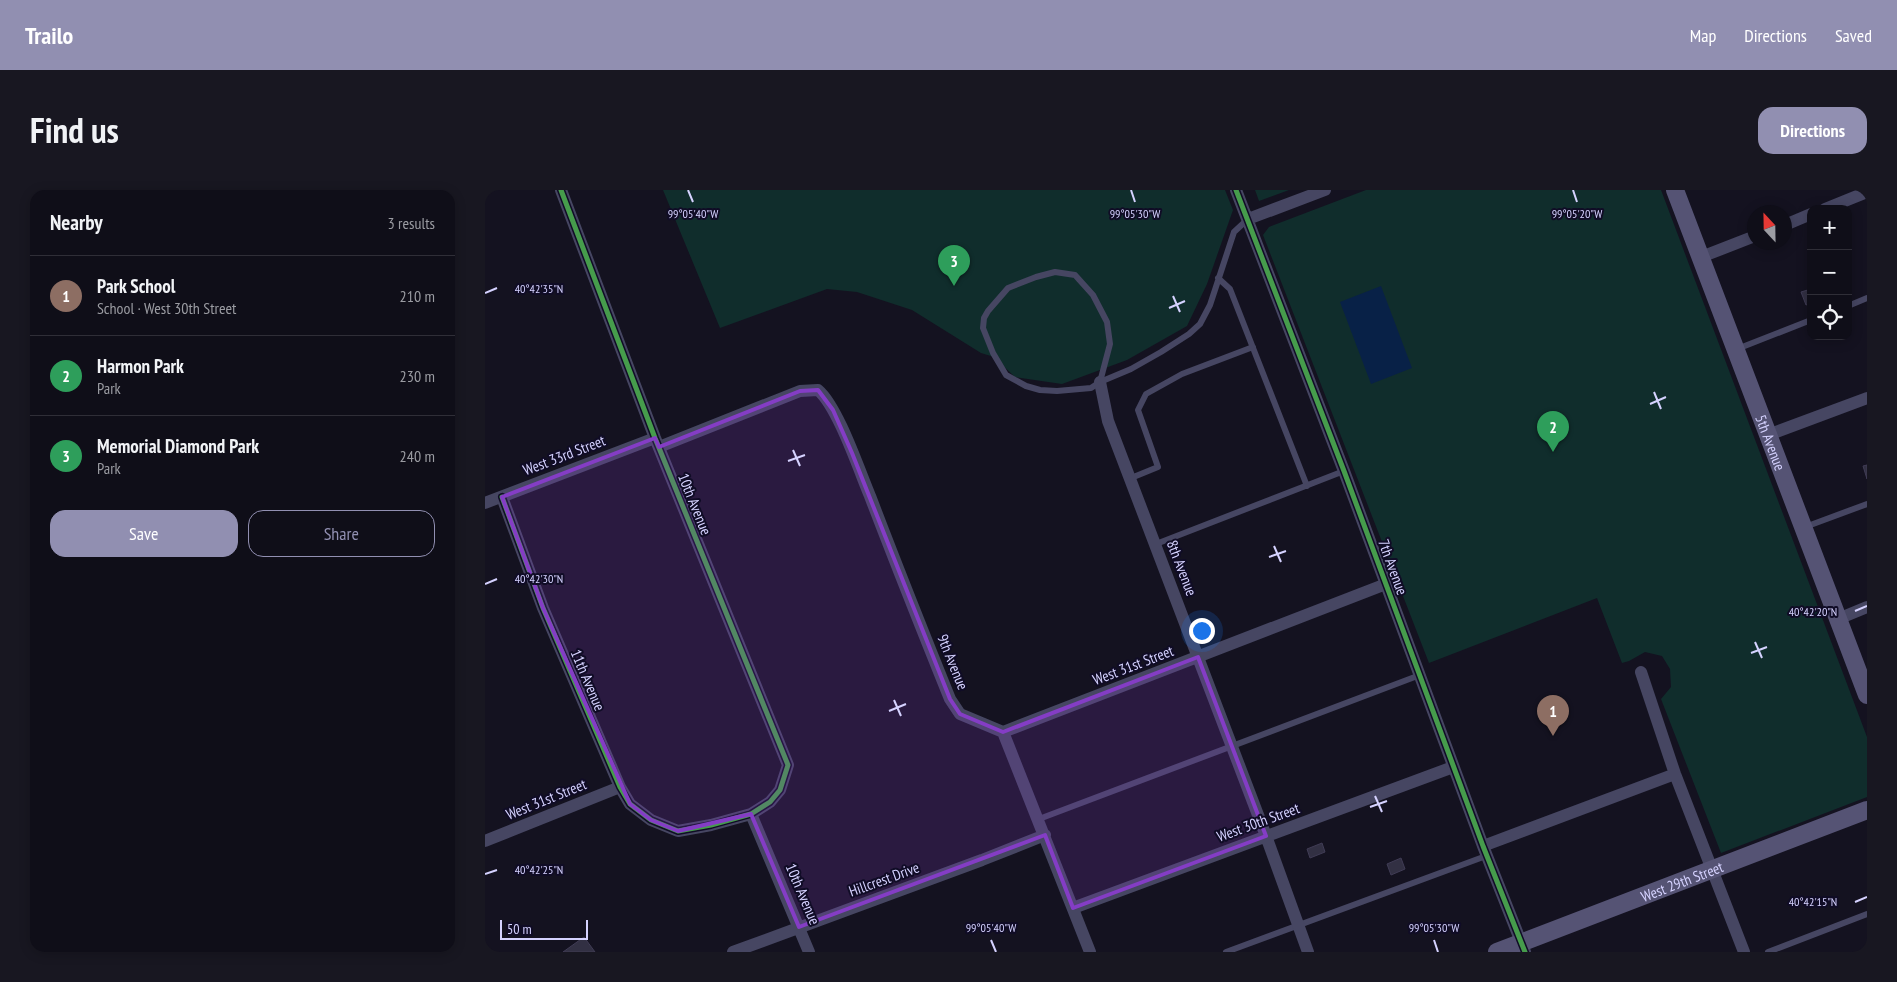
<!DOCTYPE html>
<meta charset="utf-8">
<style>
:root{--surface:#0f0e18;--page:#181721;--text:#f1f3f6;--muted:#9b9ca2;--line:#2f2e37;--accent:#918fb1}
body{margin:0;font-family:"PT Sans Narrow",sans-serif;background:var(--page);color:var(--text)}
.controls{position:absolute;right:15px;top:15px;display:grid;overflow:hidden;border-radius:10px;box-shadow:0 2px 12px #0003}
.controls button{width:45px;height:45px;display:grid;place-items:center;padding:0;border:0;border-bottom:1px solid var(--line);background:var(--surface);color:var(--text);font:25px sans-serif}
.compass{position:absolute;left:1262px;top:15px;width:45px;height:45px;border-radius:50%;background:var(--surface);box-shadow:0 2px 12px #0003;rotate:338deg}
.scale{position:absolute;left:15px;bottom:12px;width:88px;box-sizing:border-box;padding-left:5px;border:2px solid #d5d2ff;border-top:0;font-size:14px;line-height:18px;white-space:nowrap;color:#d5d2ff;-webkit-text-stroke:4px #100c26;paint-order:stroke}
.you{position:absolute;left:716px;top:440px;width:18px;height:18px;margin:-12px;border:4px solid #fff;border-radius:50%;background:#1a73e8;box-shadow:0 0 0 8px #1a73e833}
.badge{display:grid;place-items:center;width:32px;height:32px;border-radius:50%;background:var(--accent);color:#fff;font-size:16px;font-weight:700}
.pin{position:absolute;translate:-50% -41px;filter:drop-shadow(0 1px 2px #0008)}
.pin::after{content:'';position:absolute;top:26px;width:18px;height:15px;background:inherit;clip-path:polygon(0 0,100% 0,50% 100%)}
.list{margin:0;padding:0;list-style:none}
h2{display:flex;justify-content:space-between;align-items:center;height:65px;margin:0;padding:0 20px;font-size:21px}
h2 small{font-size:16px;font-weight:400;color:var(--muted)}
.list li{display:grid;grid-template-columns:32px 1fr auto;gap:15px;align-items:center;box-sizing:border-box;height:80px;padding:0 20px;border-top:1px solid var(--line)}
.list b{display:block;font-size:19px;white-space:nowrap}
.list p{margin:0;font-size:16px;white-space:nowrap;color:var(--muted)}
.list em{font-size:16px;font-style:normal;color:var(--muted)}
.actions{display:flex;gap:10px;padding:15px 20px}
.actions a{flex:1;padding:11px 0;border:1px solid var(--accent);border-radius:15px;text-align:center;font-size:18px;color:var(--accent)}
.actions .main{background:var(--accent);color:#fff}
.icon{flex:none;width:28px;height:28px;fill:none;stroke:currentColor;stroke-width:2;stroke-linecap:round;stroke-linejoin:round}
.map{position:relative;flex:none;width:1382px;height:762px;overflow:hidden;border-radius:15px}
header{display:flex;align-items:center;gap:30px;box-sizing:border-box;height:70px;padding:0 25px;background:var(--accent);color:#fff}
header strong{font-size:24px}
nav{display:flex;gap:28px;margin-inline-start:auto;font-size:18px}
.intro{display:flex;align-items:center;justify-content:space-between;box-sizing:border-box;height:120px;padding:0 30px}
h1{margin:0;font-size:35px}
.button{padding:12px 22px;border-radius:15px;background:var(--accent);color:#fff;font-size:18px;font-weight:700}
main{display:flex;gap:30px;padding:0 30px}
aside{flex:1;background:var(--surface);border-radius:15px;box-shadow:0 2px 12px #0003}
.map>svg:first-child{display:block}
.green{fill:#102d2c}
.water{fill:#082147}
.building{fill:#323043;stroke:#403c55}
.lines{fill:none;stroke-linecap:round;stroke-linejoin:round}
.lane{stroke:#464662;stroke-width:6}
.street{stroke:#464662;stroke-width:12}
.secondary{stroke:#555374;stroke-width:18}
.cycleway-casing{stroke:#100c26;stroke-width:8}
.cycleway{stroke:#469c4c;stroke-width:5}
.marked{fill:#843dc5;fill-opacity:0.2;stroke:#843dc5;stroke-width:4;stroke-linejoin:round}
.ticks{fill:none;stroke:#d5d2ff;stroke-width:2}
.labels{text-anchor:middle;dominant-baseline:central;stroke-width:4;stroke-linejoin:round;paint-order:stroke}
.street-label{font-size:15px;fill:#d5d2ff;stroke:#100c26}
.ticks-label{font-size:12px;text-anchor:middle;fill:#d5d2ff;stroke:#100c26;stroke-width:4;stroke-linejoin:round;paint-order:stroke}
</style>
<header>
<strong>Trailo</strong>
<nav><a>Map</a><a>Directions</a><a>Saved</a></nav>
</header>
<div class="intro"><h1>Find us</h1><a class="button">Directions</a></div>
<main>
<aside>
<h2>Nearby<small>3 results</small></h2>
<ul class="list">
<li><span class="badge" style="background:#8d6e63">1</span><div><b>Park School</b><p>School · West 30th Street</p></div><em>210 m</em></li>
<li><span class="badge" style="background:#2e9e5b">2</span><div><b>Harmon Park</b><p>Park</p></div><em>230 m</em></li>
<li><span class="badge" style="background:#2e9e5b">3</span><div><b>Memorial Diamond Park</b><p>Park</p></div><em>240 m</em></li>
</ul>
<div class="actions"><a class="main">Save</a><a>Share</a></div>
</aside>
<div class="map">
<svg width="1382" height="762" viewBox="0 0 1382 762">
<rect width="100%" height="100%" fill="#141220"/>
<!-- green -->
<path class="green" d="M 178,0 L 740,0 L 748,20 L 722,94 L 702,136 L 642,170 L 577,194 L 530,187 L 509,167 L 496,163 L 427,120 L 372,102 L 342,99 L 235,138 Z
M 770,0 L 804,0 L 774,11 Z
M 881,0 L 1176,0 L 1382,547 L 1382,607 L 1236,663 L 1176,509 L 1186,497 L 1185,479 L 1177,466 L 1160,462 L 1144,471 L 1137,473 L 1112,408 L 944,473 L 778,45 L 784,37 Z"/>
<!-- water -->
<path class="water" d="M 896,96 L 927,178 L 886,194 L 855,112 Z"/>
<!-- building -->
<path class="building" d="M 1326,99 L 1326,113 L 1321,115 L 1316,102 Z
M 1382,275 L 1382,289 L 1378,276 Z
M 837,653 L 840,662 L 825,668 L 822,659 Z
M 916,668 L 920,679 L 906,685 L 902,674 Z
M 99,747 L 110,762 L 78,762 Z"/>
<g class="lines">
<!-- lane -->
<path class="lane" d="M 733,88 L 745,99 L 822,296
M 1363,116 L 1382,108
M 1252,159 L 1326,130
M 615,192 L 625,154 L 622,132 L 608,105 L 590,85 L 570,82 L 551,87 L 533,94 L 523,98 L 503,121 L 499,128 L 498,138 L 508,163 L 521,185 L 541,196 L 555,200 L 572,201 L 606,198 L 615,192 L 646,179 L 676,162 L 704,144 L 715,134 L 725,115 L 749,42 L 763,29
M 646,288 L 673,277 L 653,220 L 661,204 L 697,184 L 768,157
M 1320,337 L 1382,314
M 671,354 L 859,281
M 554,629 L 935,485
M 741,762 L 1001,666
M 1283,762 L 1382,724"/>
<!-- street -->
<path class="street" d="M 751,0 L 859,281 L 998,656 L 1040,762
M 1340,19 L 1382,2
M 763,29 L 840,0
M 1300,35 L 1326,24
M 1216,67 L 1270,46
M 615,192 L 623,231 L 781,646 L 823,762
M 1283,245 L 1382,208
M 174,257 L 315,201 L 333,200 C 353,217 374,280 385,306 C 411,374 438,442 465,509 L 475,524 L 518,542 L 605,762
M 17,307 L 58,418 L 135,597 L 145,614 L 166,630 L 193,641 L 226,635 L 266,624 L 285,612 L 295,600 L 303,575 L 170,248 L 76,0
M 0,313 L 170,248
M 1353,429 L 1382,417
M 1156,482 L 1190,584 L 1259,762
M 518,542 L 901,394
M 266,624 L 324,762
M 0,651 L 135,597
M 998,656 L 1190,584
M 588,718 L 968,577
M 248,762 L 497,670 L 560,645"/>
<!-- secondary -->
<g class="secondary">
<path id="s1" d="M 1190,0 L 1382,505"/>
<path id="s2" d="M 1012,762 L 1382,620"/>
</g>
<defs>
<path id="cycleway" d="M 751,0 L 859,281 L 998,656 L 1040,762
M 17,307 L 58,418 L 135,597 L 145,614 L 166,630 L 193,641 L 226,635 L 266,624 L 285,612 L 295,600 L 303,575 L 170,248 L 76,0"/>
</defs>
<!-- cycleway casing -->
<use href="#cycleway" class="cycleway-casing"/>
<!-- cycleway -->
<use href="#cycleway" class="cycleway"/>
</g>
<!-- marked area -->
<path class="marked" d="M 333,200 L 348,220 L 367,263 L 465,509 L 475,524 L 518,542 L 713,467 L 781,646 L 588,718 L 560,645 L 314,737 L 266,624 L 193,641 L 166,630 L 145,614 L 58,418 L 17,307 L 170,248 L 174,257 L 315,201 Z"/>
<!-- ticks -->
<path class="ticks" d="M 203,0 L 208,12M 646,0 L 650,12M 1088,0 L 1092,12M 0,103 L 12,98M 688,106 L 695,122M 684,118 L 700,111M 1169,202 L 1176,219M 1165,214 L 1181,207M 308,260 L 315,276M 303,271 L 320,265M 789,356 L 796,372M 784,367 L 801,361M 0,394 L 12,389M 1370,421 L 1382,416M 1270,452 L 1277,468M 1266,463 L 1282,457M 409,510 L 416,526M 404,521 L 421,514M 890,606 L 897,622M 885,617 L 902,611M 0,684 L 12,680M 1370,712 L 1382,707M 506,750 L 511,762M 949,750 L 953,762"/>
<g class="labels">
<!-- street labels -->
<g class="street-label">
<text stroke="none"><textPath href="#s1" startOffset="270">5th Avenue</textPath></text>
<text transform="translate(79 265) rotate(-21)">West 33rd Street</text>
<text transform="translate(210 314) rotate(68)">10th Avenue</text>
<text transform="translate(908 377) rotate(70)">7th Avenue</text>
<text transform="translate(697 378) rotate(69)">8th Avenue</text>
<text transform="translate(468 472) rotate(68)">9th Avenue</text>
<text transform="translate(648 475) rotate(-21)">West 31st Street</text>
<text transform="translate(103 490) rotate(67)">11th Avenue</text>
<text transform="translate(61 609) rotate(-22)">West 31st Street</text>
<text transform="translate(773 632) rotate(-20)">West 30th Street</text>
<text transform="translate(399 689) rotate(-20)">Hillcrest Drive</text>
<text stroke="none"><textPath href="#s2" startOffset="198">West 29th Street</textPath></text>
<text transform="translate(318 704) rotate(67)">10th Avenue</text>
</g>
</g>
<g class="ticks-label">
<text x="208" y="28">99°05'40"W</text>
<text x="650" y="28">99°05'30"W</text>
<text x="1092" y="28">99°05'20"W</text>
<text x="54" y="103">40°42'35"N</text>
<text x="54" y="393">40°42'30"N</text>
<text x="1328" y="426">40°42'20"N</text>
<text x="54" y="684">40°42'25"N</text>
<text x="1328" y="716">40°42'15"N</text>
<text x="506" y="742">99°05'40"W</text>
<text x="949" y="742">99°05'30"W</text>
</g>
</svg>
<div class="controls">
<button>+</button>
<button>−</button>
<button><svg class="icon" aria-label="locate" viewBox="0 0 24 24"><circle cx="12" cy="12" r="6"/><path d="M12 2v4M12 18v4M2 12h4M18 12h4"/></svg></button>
</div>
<svg class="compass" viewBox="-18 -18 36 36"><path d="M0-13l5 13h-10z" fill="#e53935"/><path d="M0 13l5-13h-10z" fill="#9b9ca2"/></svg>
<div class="scale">50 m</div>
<div class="you"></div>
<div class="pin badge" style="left:1068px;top:546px;background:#8d6e63">1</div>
<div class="pin badge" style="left:1068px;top:262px;background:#2e9e5b">2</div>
<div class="pin badge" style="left:469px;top:96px;background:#2e9e5b">3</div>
</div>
</main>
